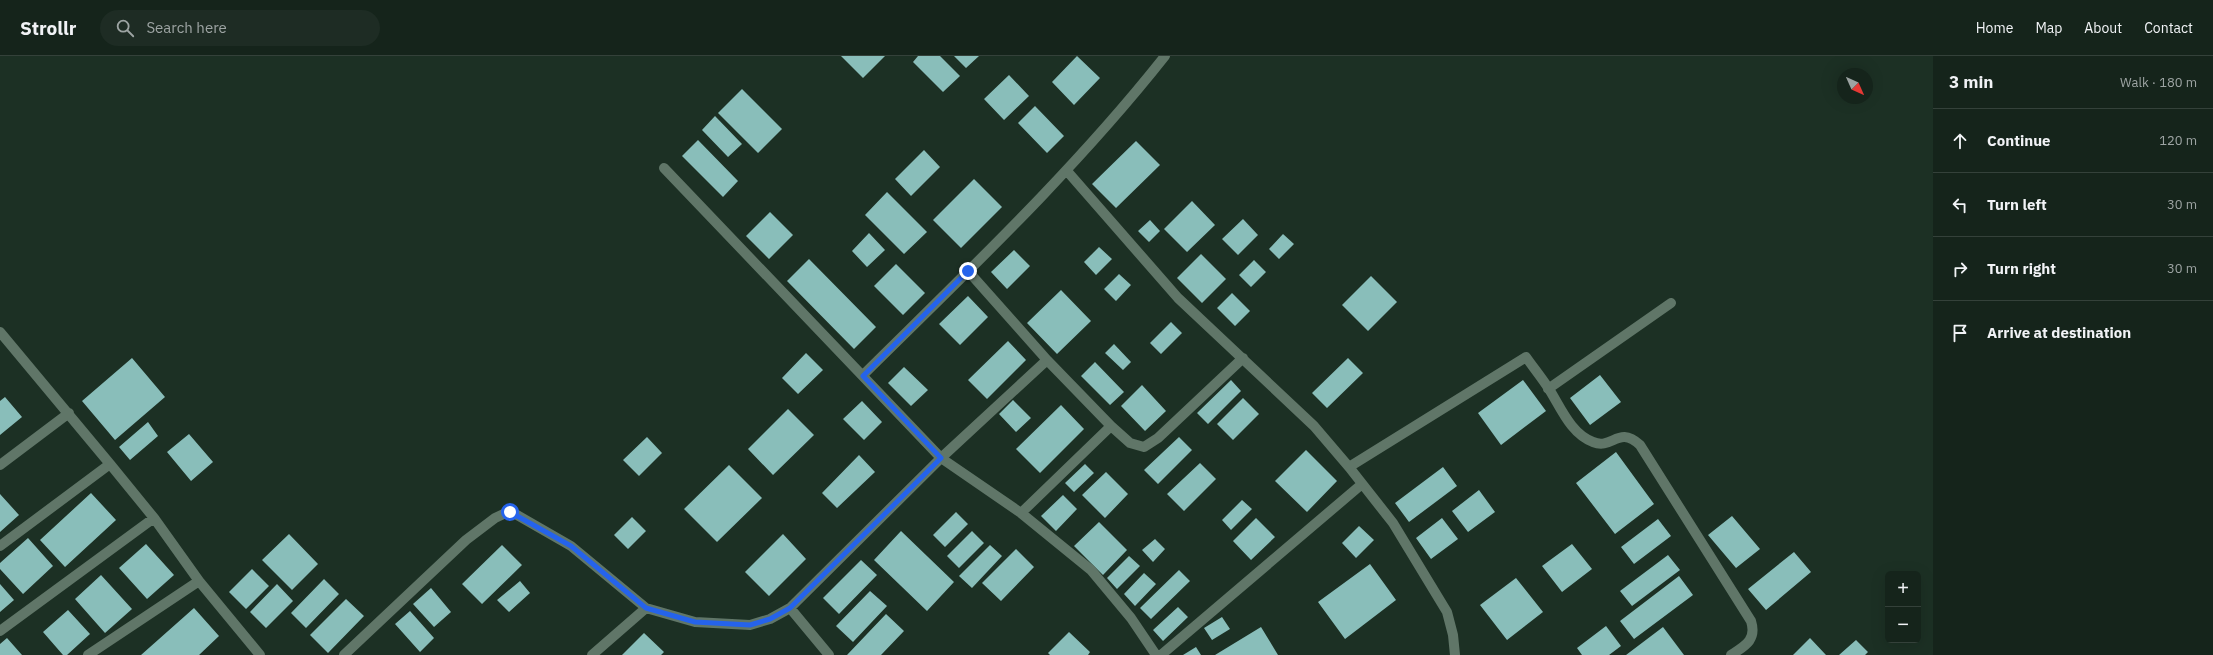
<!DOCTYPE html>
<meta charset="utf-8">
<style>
:root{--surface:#15241b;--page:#1e2c24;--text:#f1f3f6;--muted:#9da4a3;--line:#34413a}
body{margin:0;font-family:"IBM Plex Sans",sans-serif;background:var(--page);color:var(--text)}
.controls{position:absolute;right:12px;bottom:12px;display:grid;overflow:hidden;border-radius:6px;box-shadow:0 4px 16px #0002}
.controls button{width:36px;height:36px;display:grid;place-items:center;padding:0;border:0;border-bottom:1px solid var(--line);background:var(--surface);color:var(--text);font:20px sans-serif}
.compass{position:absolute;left:1837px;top:12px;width:36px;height:36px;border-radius:50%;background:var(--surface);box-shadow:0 4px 16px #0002;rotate:135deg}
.stop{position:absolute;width:12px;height:12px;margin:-9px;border:3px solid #2563eb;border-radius:50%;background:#fff}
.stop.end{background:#2563eb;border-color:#fff;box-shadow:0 1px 4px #0008}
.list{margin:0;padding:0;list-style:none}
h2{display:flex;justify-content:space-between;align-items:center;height:52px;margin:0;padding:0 16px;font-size:17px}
h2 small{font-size:13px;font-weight:400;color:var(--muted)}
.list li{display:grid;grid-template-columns:26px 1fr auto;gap:12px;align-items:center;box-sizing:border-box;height:64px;padding:0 16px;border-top:1px solid var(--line)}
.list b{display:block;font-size:15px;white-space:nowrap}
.list em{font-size:13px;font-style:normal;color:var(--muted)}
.icon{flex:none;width:22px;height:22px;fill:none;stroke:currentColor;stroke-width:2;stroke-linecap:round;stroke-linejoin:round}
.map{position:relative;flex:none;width:1933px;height:599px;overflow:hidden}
header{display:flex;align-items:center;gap:24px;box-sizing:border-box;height:56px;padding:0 20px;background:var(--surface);border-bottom:1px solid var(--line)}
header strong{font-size:19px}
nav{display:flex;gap:22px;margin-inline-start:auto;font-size:14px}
.search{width:280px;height:36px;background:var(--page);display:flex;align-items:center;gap:10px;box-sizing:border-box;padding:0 14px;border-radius:22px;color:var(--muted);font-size:15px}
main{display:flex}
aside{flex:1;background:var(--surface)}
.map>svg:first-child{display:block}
.building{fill:#89beba}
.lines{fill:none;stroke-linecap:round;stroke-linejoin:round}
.minor{stroke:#607668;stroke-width:10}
.route{stroke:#2563eb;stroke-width:5}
</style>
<header>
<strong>Strollr</strong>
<div class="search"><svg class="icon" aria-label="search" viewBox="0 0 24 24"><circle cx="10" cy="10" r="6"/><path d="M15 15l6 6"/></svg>Search here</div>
<nav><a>Home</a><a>Map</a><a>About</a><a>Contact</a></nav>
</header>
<main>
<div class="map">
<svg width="1933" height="599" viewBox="0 0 1933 599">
<rect width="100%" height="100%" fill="#1c3024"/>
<!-- building -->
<path class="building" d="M 841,0 L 885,0 L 863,22 Z
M 918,0 L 940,0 L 960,20 L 943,36 L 913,6 Z
M 954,0 L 979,0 L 966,12 Z
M 1077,0 L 1100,22 L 1074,49 L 1052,26 Z
M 1009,19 L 1029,40 L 1004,64 L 984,43 Z
M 742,33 L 782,73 L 758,97 L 718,57 Z
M 1035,50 L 1064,80 L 1047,97 L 1018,67 Z
M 715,60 L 742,88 L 728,101 L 702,74 Z
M 698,84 L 738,125 L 723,141 L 682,100 Z
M 1136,85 L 1160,109 L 1116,152 L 1092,128 Z
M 924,94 L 940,111 L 911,140 L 895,123 Z
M 974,123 L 1002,151 L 961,192 L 933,164 Z
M 887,136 L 927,176 L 904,198 L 865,159 Z
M 1192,145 L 1215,169 L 1187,196 L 1164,173 Z
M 770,156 L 793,179 L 769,203 L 746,180 Z
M 1243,163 L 1258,179 L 1238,199 L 1222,183 Z
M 1150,164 L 1160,175 L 1149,186 L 1138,175 Z
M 869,177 L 885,194 L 867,211 L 852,195 Z
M 1283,178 L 1294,188 L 1279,203 L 1269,193 Z
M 1099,191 L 1112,203 L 1096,219 L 1084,206 Z
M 1014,194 L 1030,210 L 1007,233 L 991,216 Z
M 1201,198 L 1226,223 L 1202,247 L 1177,222 Z
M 809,203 L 876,271 L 854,293 L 787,225 Z
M 1254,204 L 1266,216 L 1251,231 L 1239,219 Z
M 896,208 L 925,237 L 903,259 L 874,230 Z
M 1119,218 L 1131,229 L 1116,245 L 1104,233 Z
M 1371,220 L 1397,246 L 1368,275 L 1342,249 Z
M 1061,234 L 1091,265 L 1057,298 L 1027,267 Z
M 1232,237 L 1250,255 L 1235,270 L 1217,252 Z
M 968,240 L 988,261 L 960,289 L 939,268 Z
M 1171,266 L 1182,277 L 1161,298 L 1150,287 Z
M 1008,285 L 1026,304 L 987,343 L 968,324 Z
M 1114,288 L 1131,306 L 1123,314 L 1105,297 Z
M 806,297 L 823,314 L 798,338 L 782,322 Z
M 132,302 L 165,341 L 115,384 L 82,345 Z
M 1348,302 L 1363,317 L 1327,352 L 1312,337 Z
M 1095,306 L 1124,336 L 1110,349 L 1081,320 Z
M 904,311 L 928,334 L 911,350 L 888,327 Z
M 1600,319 L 1621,346 L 1590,369 L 1570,342 Z
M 1231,324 L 1241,335 L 1208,368 L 1197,357 Z
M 1523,324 L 1546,355 L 1501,389 L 1478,357 Z
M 1142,329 L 1166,355 L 1145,375 L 1121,350 Z
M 5,341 L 22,361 L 0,379 L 0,345 Z
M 1243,342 L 1259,358 L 1233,384 L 1217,368 Z
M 1013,344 L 1031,362 L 1016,376 L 999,358 Z
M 862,345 L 882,366 L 864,384 L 843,363 Z
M 1061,349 L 1084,373 L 1040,417 L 1016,393 Z
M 788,353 L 814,379 L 773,419 L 748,393 Z
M 148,366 L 158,380 L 130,404 L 119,391 Z
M 189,378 L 213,406 L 191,425 L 167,396 Z
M 647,381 L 662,397 L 639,420 L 623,404 Z
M 1179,381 L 1192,394 L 1158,428 L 1144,414 Z
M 1306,394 L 1337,425 L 1307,456 L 1275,425 Z
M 1616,396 L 1654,448 L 1615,478 L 1576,427 Z
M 859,399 L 875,416 L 837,452 L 822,437 Z
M 1200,407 L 1216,423 L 1184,455 L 1167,438 Z
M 1085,408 L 1094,417 L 1074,436 L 1065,427 Z
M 729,409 L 762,442 L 717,486 L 684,453 Z
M 1443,411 L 1457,430 L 1409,466 L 1395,447 Z
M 1106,416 L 1128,438 L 1105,462 L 1082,439 Z
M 1479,434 L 1495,456 L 1468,476 L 1452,455 Z
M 91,437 L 116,464 L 65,511 L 40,484 Z
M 0,438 L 19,459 L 0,476 Z
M 1063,439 L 1077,453 L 1056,475 L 1041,460 Z
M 1242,444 L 1252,453 L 1231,474 L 1222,464 Z
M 956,456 L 968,468 L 945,491 L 933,479 Z
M 1732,460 L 1760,493 L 1736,512 L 1708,479 Z
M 632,461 L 646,475 L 628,493 L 614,479 Z
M 1256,462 L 1275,481 L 1251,504 L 1233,485 Z
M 1442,462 L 1458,483 L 1431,503 L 1416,482 Z
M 1658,463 L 1671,480 L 1634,508 L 1621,491 Z
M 1099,466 L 1127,494 L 1103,519 L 1074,490 Z
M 1359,470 L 1374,484 L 1356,502 L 1342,487 Z
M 901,475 L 954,526 L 927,555 L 874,504 Z
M 972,475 L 984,487 L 959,512 L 947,500 Z
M 289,478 L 318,508 L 292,534 L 262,504 Z
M 783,478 L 806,503 L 769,540 L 745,516 Z
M 28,482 L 53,510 L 23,538 L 0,513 L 0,507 Z
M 1155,483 L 1165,493 L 1153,506 L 1142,494 Z
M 146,488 L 174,519 L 147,543 L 119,512 Z
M 1572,488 L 1592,513 L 1562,536 L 1542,510 Z
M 502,489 L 522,509 L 482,548 L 462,528 Z
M 990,489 L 1002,500 L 972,532 L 959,520 Z
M 1016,493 L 1034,511 L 1001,545 L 982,527 Z
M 1794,496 L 1811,516 L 1766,554 L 1748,533 Z
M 1668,499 L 1680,514 L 1632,550 L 1620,535 Z
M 1129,500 L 1140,510 L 1117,533 L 1107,522 Z
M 861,504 L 877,519 L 839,558 L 823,542 Z
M 1370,508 L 1396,544 L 1345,583 L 1318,546 Z
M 252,513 L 269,530 L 246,553 L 229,536 Z
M 1179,514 L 1190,525 L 1151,563 L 1140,552 Z
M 1144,517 L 1156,528 L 1135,550 L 1124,538 Z
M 101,519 L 132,553 L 105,577 L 75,543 Z
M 1679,520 L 1693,539 L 1634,583 L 1620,565 Z
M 1516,522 L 1543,556 L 1507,584 L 1480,549 Z
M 324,523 L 339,538 L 306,572 L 291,557 Z
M 520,525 L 530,537 L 509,556 L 497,544 Z
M 0,528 L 14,544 L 0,556 Z
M 277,528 L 293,545 L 266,572 L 250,556 Z
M 431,532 L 451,556 L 434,571 L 413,548 Z
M 870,535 L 887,550 L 853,586 L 836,570 Z
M 346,543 L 364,560 L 328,597 L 310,579 Z
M 1178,551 L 1188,561 L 1163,585 L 1153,574 Z
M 194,552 L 219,580 L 199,599 L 141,599 Z
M 68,554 L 90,578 L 67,599 L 63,599 L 43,576 Z
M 410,555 L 434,582 L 420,596 L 395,568 Z
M 886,558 L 904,575 L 881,599 L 847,599 Z
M 1222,561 L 1230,573 L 1212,584 L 1204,572 Z
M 1606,570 L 1621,590 L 1609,599 L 1582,599 L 1577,592 Z
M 1261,571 L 1278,599 L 1215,599 Z
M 1663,571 L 1684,599 L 1626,599 Z
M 1069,576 L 1090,596 L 1088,599 L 1050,599 L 1048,597 Z
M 644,577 L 664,596 L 661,599 L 622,599 Z
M 7,582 L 22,599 L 0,599 L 0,588 Z
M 1810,582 L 1826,599 L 1793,599 Z
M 1856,584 L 1868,596 L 1865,599 L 1839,599 Z
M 1196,591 L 1201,599 L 1183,599 Z"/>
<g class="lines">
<!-- minor -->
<path class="minor" d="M 664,112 L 941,402 L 1021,457 L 1091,514 L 1131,562 L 1156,599
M 1067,115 L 1178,242 L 1314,370 L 1349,411 L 1393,467 L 1447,556 L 1453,579 L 1455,599
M 968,215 L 1047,304 L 1111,370 L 1130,387 L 1144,391 L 1158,382 L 1243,302
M 0,276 L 110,408 L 154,462 L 199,525 L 260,599
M 863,319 C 967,216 1074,115 1165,0
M 1548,333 L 1671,247
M 0,409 L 69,357
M 1349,411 L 1526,301 C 1533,311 1542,322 1549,333 C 1561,352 1571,378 1593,386 C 1613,394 1618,369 1640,389 L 1751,565 C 1757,584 1745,590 1731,599
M 1021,457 L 1111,370
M 0,490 L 110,408
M 790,552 L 829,599
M 0,575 L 154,462
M 88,599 L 199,525
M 344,599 L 466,484 L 495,462 L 510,455 L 571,490 L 646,552 L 695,566 L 750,569 L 770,563 L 790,552 L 941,402 L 1047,304
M 592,599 L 646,552
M 1161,599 L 1362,428"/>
</g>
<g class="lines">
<!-- route -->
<path class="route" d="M 510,456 L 571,490 L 646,552 L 695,566 L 750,569 L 770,563 L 790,552 L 941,402 L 863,320 L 968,215"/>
</g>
</svg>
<div class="controls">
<button>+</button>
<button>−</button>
</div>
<svg class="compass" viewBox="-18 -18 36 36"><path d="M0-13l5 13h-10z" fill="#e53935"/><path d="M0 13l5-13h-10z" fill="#9da4a3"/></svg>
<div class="stop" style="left:510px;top:456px"></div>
<div class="stop end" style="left:968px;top:215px"></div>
</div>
<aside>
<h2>3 min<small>Walk · 180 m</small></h2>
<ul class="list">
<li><svg class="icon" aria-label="ahead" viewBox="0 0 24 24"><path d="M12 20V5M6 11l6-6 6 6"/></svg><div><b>Continue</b></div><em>120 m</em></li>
<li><svg class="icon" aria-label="left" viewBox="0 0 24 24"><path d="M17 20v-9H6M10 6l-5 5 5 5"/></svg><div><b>Turn left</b></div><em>30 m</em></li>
<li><svg class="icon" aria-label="right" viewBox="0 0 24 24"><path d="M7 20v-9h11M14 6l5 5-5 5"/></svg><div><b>Turn right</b></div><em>30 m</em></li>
<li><svg class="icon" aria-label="arrive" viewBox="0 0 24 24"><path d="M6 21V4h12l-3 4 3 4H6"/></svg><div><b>Arrive at destination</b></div></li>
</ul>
</aside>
</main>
